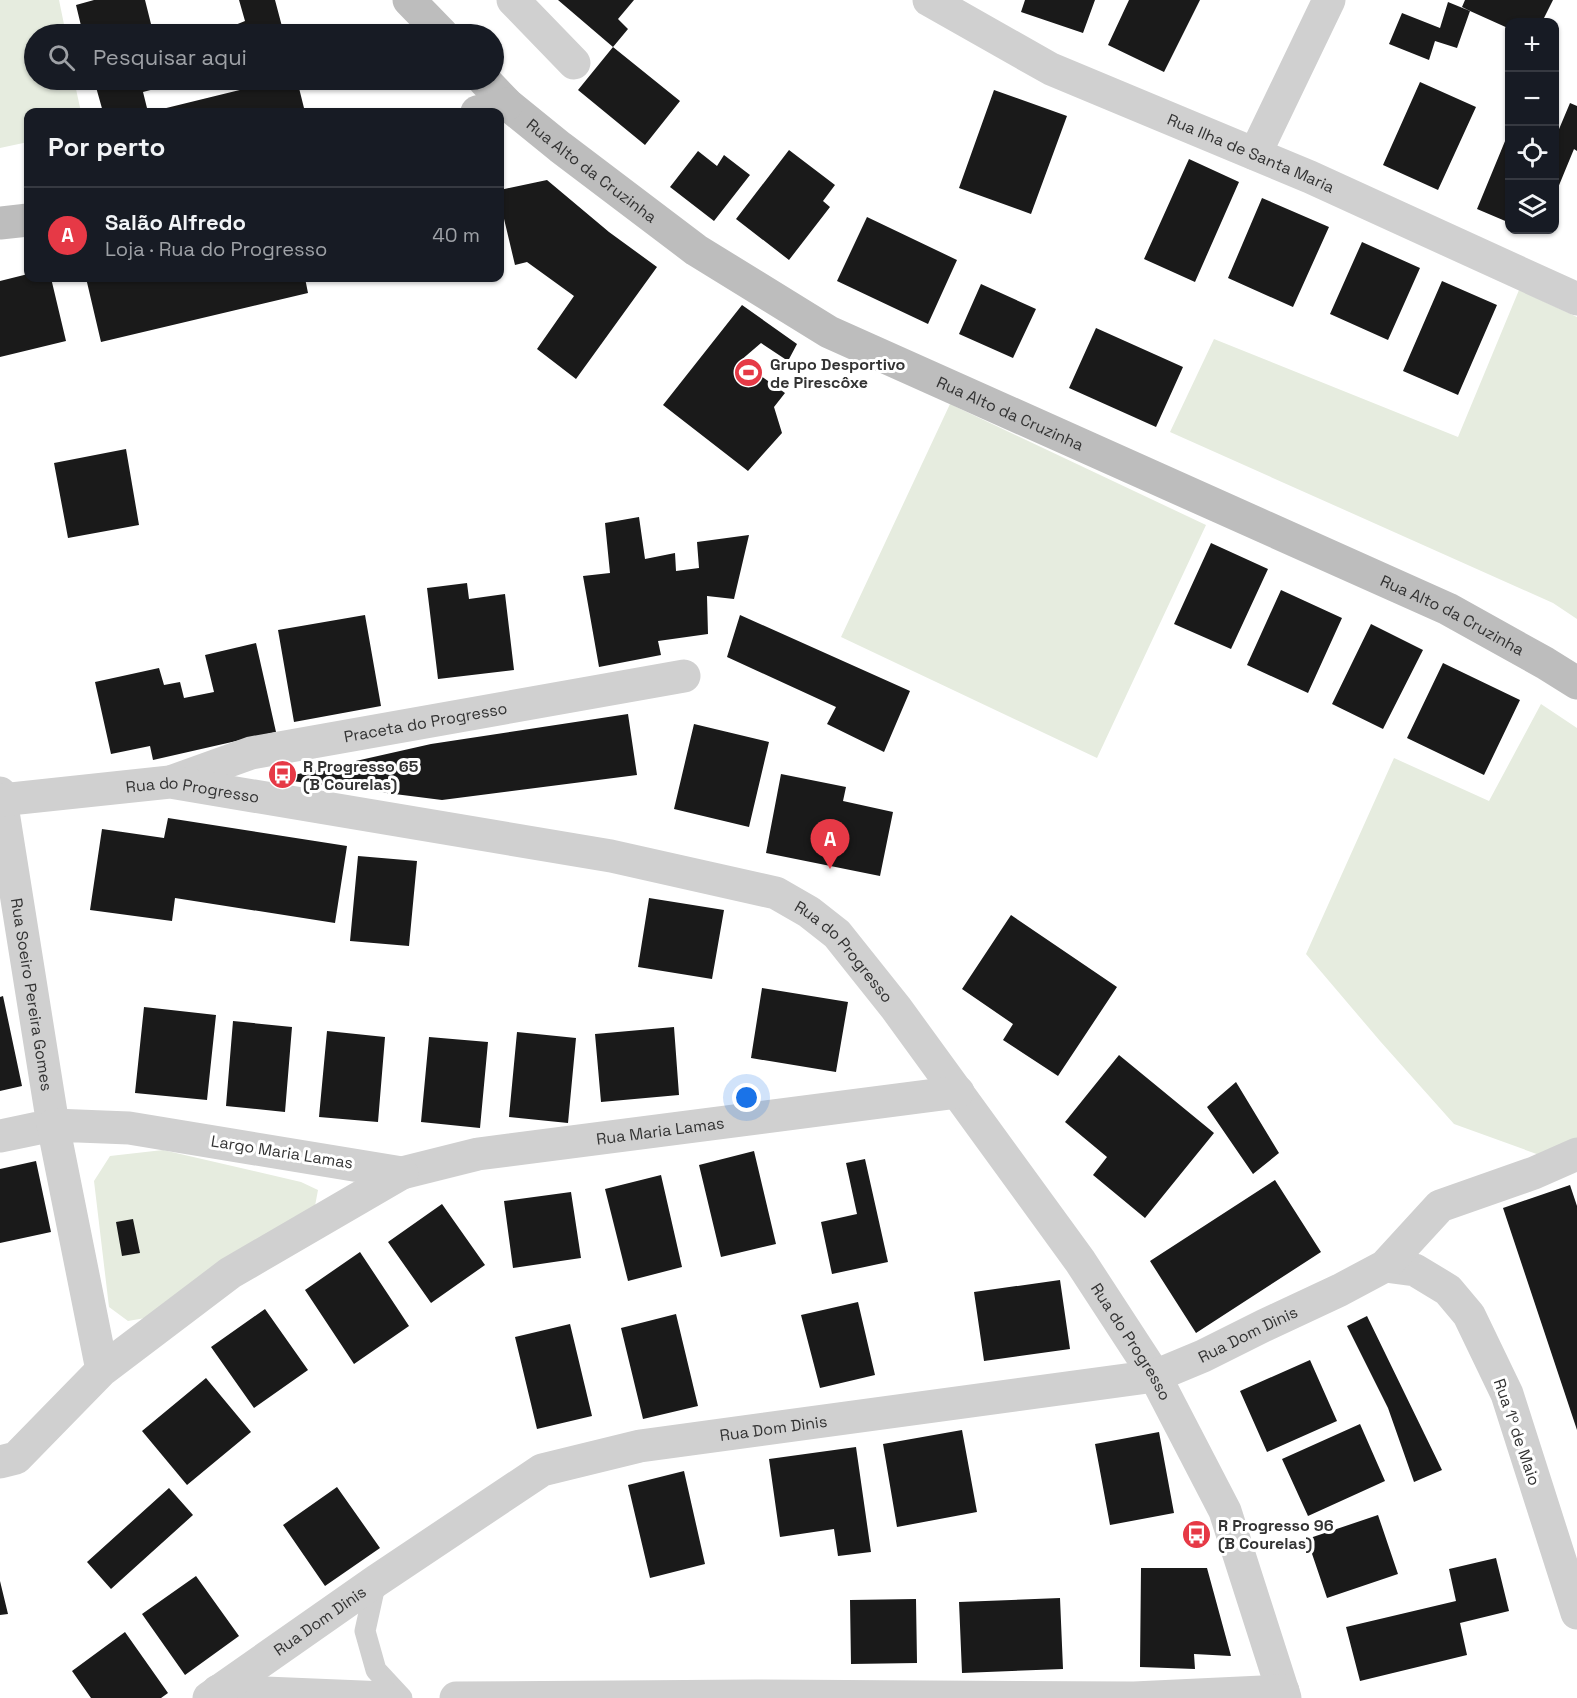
<!DOCTYPE html>
<html lang="pt">
<meta charset="utf-8">
<style>
:root{--surface:#171b24;--page:#20242c;--text:#f1f3f6;--muted:#9ea1a6;--line:#363941;--accent:#e63946}
body{margin:0;font-family:"Space Grotesk",sans-serif;background:var(--page);color:var(--text)}
.controls{position:absolute;right:18px;top:18px;display:grid;overflow:hidden;border-radius:12px;box-shadow:0 2px 4px #0004}
.controls button{width:54px;height:54px;display:grid;place-items:center;padding:0;border:0;border-bottom:2px solid var(--line);background:var(--surface);color:var(--text);font:30px sans-serif}
.you{position:absolute;left:747px;top:1098px;width:21px;height:21px;margin:-15px;border:4px solid #fff;border-radius:50%;background:#1a73e8;box-shadow:0 0 0 9px #1a73e833}
.badge{display:grid;place-items:center;width:39px;height:39px;border-radius:50%;background:var(--accent);color:#fff;font-size:20px;font-weight:700}
.pin{position:absolute;translate:-50% -50px;filter:drop-shadow(0 2px 3px #0008)}
.pin::after{content:'';position:absolute;top:32px;width:21px;height:18px;background:inherit;clip-path:polygon(0 0,100% 0,50% 100%)}
.list{margin:0;padding:0;list-style:none}
h2{display:flex;justify-content:space-between;align-items:center;height:78px;margin:0;padding:0 24px;font-size:26px}
h2 small{font-size:20px;font-weight:400;color:var(--muted)}
.list li{display:grid;grid-template-columns:39px 1fr auto;gap:18px;align-items:center;box-sizing:border-box;height:96px;padding:0 24px;border-top:2px solid var(--line)}
.list b{display:block;font-size:22px;white-space:nowrap}
.list p{margin:0;font-size:20px;white-space:nowrap;color:var(--muted)}
.list em{font-size:20px;font-style:normal;color:var(--muted)}
.icon{flex:none;width:33px;height:33px;fill:none;stroke:currentColor;stroke-width:2;stroke-linecap:round;stroke-linejoin:round}
.map{position:relative;flex:none;width:1577px;height:1698px;overflow:hidden}
.search{position:absolute;background:var(--surface);box-shadow:0 2px 4px #0004;left:24px;top:24px;width:480px;height:66px;display:flex;align-items:center;gap:15px;box-sizing:border-box;padding:0 21px;border-radius:33px;color:var(--muted);font-size:22px}
.panel{position:absolute;background:var(--surface);box-shadow:0 2px 4px #0004;left:24px;top:108px;width:480px;height:174px;border-radius:12px}
.map>svg:first-child{display:block}
.green{fill:#e6ecdf}
.building{fill:#1a1a1a}
.lines{fill:none;stroke-linecap:round;stroke-linejoin:round}
.lane{stroke:#d0d0d0;stroke-width:21}
.street{stroke:#d0d0d0;stroke-width:33}
.secondary{stroke:#bdbdbd;stroke-width:33}
.labels{text-anchor:middle;dominant-baseline:central;stroke-width:6;stroke-linejoin:round;paint-order:stroke}
.street-label{font-size:16px;fill:#333;stroke:#fff}
.poi-label{font-size:16px;font-weight:bold;fill:#333;stroke:#fff;text-anchor:start}
</style>
<div class="map">
<svg width="1577" height="1698" viewBox="0 0 1577 1698">
<rect width="100%" height="100%" fill="#fff"/>
<!-- green -->
<path class="green" d="M 0,0 L 59,0 L 66,34 L 34,34 L 34,80 L 74,80 L 81,112 L 28,112 L 28,142 L 0,148 Z
M 1519,290 L 1577,317 L 1577,619 L 1553,603 L 1170,432 L 1214,339 L 1458,437 Z
M 950,404 L 1206,525 L 1097,758 L 841,637 Z
M 1541,704 L 1577,728 L 1577,1159 L 1545,1157 L 1454,1124 L 1380,1041 L 1306,954 L 1394,758 L 1489,801 Z
M 163,1150 L 301,1182 L 318,1190 L 315,1206 L 151,1317 L 128,1321 L 109,1307 L 94,1181 L 110,1156 Z"/>
<!-- building -->
<path class="building" d="M 94,0 L 145,0 L 153,32 L 172,27 L 174,34 L 83,34 L 76,5 Z
M 239,0 L 275,0 L 284,34 L 219,34 L 218,32 L 245,21 Z
M 558,0 L 634,0 L 618,19 L 628,29 L 613,47 Z
M 1025,0 L 1095,0 L 1083,33 L 1021,12 Z
M 1129,0 L 1200,0 L 1164,72 L 1108,45 Z
M 1465,0 L 1553,0 L 1542,22 L 1510,22 L 1510,29 L 1470,11 L 1457,48 L 1435,41 L 1429,60 L 1389,44 L 1402,13 L 1440,28 L 1448,2 L 1470,11 L 1462,7 Z
M 613,47 L 680,101 L 645,145 L 578,90 Z
M 94,80 L 188,80 L 143,92 L 148,112 L 103,112 Z
M 281,80 L 297,80 L 305,112 L 150,112 Z
M 1420,82 L 1476,107 L 1438,190 L 1383,165 Z
M 994,90 L 1067,116 L 1031,214 L 959,188 Z
M 1570,103 L 1577,106 L 1577,151 L 1574,149 L 1555,195 L 1554,141 Z
M 1510,129 L 1510,223 L 1477,209 Z
M 789,150 L 835,185 L 823,201 L 830,207 L 789,260 L 736,219 Z
M 698,151 L 717,166 L 724,155 L 750,175 L 714,221 L 670,187 Z
M 1189,159 L 1239,182 L 1195,282 L 1144,259 Z
M 547,180 L 609,232 L 657,267 L 576,379 L 537,349 L 574,296 L 527,262 L 515,265 L 500,202 L 500,190 Z
M 1262,198 L 1329,227 L 1293,307 L 1228,278 Z
M 867,217 L 957,260 L 928,324 L 837,281 Z
M 1362,242 L 1420,268 L 1388,340 L 1330,314 Z
M 28,274 L 28,278 L 51,278 L 66,341 L 0,357 L 0,281 Z
M 86,278 L 305,278 L 308,293 L 101,342 Z
M 1442,281 L 1497,305 L 1458,395 L 1403,371 Z
M 981,284 L 1036,309 L 1013,358 L 959,334 Z
M 742,305 L 797,344 L 788,361 L 761,343 L 740,361 L 785,393 L 774,407 L 782,433 L 748,471 L 663,405 Z
M 1096,328 L 1183,367 L 1156,427 L 1069,388 Z
M 126,449 L 139,525 L 68,538 L 54,463 Z
M 639,517 L 645,559 L 675,553 L 676,571 L 699,568 L 697,542 L 749,535 L 734,599 L 707,596 L 708,634 L 658,641 L 661,655 L 599,667 L 583,576 L 610,573 L 605,523 Z
M 1211,543 L 1268,569 L 1231,649 L 1174,624 Z
M 467,583 L 469,599 L 505,594 L 514,670 L 438,679 L 427,588 Z
M 1281,590 L 1342,618 L 1308,693 L 1247,665 Z
M 365,615 L 381,706 L 294,722 L 278,630 Z
M 740,615 L 910,691 L 884,752 L 827,724 L 836,707 L 727,657 Z
M 1371,624 L 1423,650 L 1383,729 L 1332,704 Z
M 256,643 L 276,732 L 153,760 L 150,746 L 111,754 L 95,682 L 159,668 L 164,685 L 180,682 L 184,698 L 214,692 L 205,655 Z
M 1443,663 L 1520,700 L 1484,775 L 1407,738 Z
M 628,714 L 637,775 L 442,800 L 276,779 L 431,744 Z
M 694,724 L 769,742 L 749,827 L 674,809 Z
M 781,774 L 846,787 L 843,801 L 893,812 L 880,876 L 766,853 Z
M 168,818 L 347,846 L 335,923 L 175,898 L 172,921 L 90,910 L 102,829 L 164,838 Z
M 358,856 L 417,861 L 409,946 L 350,941 Z
M 649,898 L 724,910 L 712,979 L 638,967 Z
M 1011,915 L 1117,987 L 1058,1076 L 1003,1040 L 1013,1024 L 962,989 Z
M 762,988 L 848,1002 L 836,1072 L 751,1058 Z
M 3,996 L 22,1086 L 0,1091 L 0,997 Z
M 144,1007 L 216,1015 L 207,1100 L 135,1093 Z
M 233,1021 L 292,1027 L 285,1112 L 226,1106 Z
M 674,1027 L 679,1095 L 601,1102 L 595,1034 Z
M 327,1031 L 385,1037 L 378,1122 L 319,1117 Z
M 517,1032 L 576,1038 L 568,1123 L 509,1117 Z
M 429,1037 L 488,1042 L 480,1128 L 421,1122 Z
M 1119,1055 L 1214,1133 L 1145,1218 L 1093,1175 L 1107,1157 L 1065,1122 Z
M 1236,1082 L 1279,1153 L 1253,1174 L 1207,1107 Z
M 754,1151 L 776,1244 L 721,1257 L 699,1165 Z
M 865,1159 L 888,1262 L 832,1274 L 821,1222 L 857,1214 L 846,1163 Z
M 36,1161 L 51,1232 L 0,1243 L 0,1169 Z
M 661,1175 L 682,1267 L 628,1281 L 605,1189 Z
M 1275,1180 L 1321,1252 L 1196,1333 L 1150,1261 Z
M 1570,1185 L 1577,1206 L 1577,1430 L 1503,1208 Z
M 571,1192 L 581,1258 L 513,1268 L 504,1201 Z
M 442,1204 L 485,1265 L 431,1303 L 388,1242 Z
M 133,1219 L 140,1253 L 122,1256 L 116,1222 Z
M 360,1252 L 409,1326 L 354,1364 L 305,1290 Z
M 1060,1280 L 1070,1349 L 984,1361 L 974,1292 Z
M 858,1302 L 875,1375 L 820,1388 L 801,1315 Z
M 265,1309 L 308,1370 L 254,1408 L 211,1347 Z
M 676,1314 L 698,1406 L 643,1419 L 621,1328 Z
M 1367,1316 L 1442,1470 L 1414,1482 L 1388,1408 L 1347,1326 Z
M 570,1324 L 592,1416 L 537,1429 L 515,1337 Z
M 1310,1360 L 1337,1421 L 1267,1452 L 1240,1391 Z
M 206,1378 L 251,1432 L 187,1485 L 142,1431 Z
M 1360,1424 L 1385,1481 L 1308,1516 L 1282,1459 Z
M 962,1430 L 977,1512 L 897,1527 L 883,1444 Z
M 1159,1432 L 1174,1513 L 1110,1525 L 1095,1444 Z
M 856,1447 L 871,1552 L 838,1556 L 834,1529 L 780,1537 L 769,1459 Z
M 684,1471 L 705,1564 L 650,1578 L 628,1485 Z
M 337,1487 L 380,1548 L 325,1586 L 283,1525 Z
M 169,1488 L 193,1515 L 111,1589 L 87,1562 Z
M 1378,1515 L 1398,1574 L 1327,1598 L 1307,1539 Z
M 1496,1558 L 1509,1611 L 1460,1623 L 1467,1655 L 1360,1681 L 1346,1627 L 1456,1601 L 1449,1569 Z
M 1141,1568 L 1207,1568 L 1231,1656 L 1194,1654 L 1195,1669 L 1140,1667 Z
M 196,1576 L 239,1636 L 185,1675 L 142,1614 Z
M 0,1581 L 8,1614 L 0,1615 Z
M 1060,1598 L 1063,1669 L 962,1673 L 959,1602 Z
M 916,1599 L 917,1663 L 851,1664 L 850,1600 Z
M 125,1632 L 168,1693 L 161,1698 L 91,1698 L 72,1671 Z"/>
<g class="lines">
<!-- lane -->
<path class="lane" d="M 376,1581 L 365,1631 L 376,1670 L 402,1698"/>
<!-- street -->
<g class="street">
<path d="M 513,0 L 574,63"/>
<path id="s1" d="M 929,0 L 1051,69 L 1310,177 L 1577,299"/>
<path d="M 1255,154 L 1329,0"/>
<path id="s2" d="M 173,781 L 251,753 L 684,676"/>
<path id="s3" d="M 0,793 L 53,1125 L 0,1136"/>
<path id="s4" d="M 0,800 L 170,782 L 611,856 L 776,893 L 809,912 L 837,934 L 896,1008 L 1080,1261 L 1155,1376 L 1225,1511 L 1285,1698"/>
<path id="s5" d="M 402,1173 L 478,1154 L 958,1092"/>
<path d="M 1385,1266 L 1415,1270 L 1448,1290 L 1469,1315 L 1507,1394 L 1577,1613"/>
<path d="M 0,1462 L 16,1458 L 102,1370 L 230,1273 L 402,1173 L 129,1128 L 53,1125 L 102,1370"/>
<path d="M 218,1691 L 386,1698"/>
<path id="s6" d="M 209,1698 L 376,1581 L 542,1470 L 640,1446 L 1155,1376 L 1203,1356 L 1263,1326 L 1340,1290 L 1385,1266 L 1440,1206 L 1534,1173 L 1577,1154"/>
<path d="M 456,1698 L 755,1696 L 1134,1698 L 1283,1691"/>
</g>
<!-- secondary -->
<g class="secondary">
<path d="M 409,0 L 442,34"/>
<path id="s7" d="M 484,80 L 507,104 L 560,147 L 696,250 L 829,332 L 1448,609 L 1545,663 L 1577,683"/>
<path d="M 477,112 L 507,104"/>
<path d="M 0,223 L 28,220"/>
</g>
</g>
<!-- icons -->
<defs>
<symbol id="stadium-disc" viewBox="-11 -11 22 22"><circle r="9.5" fill="#e63946" stroke="#fff"/><path d="M0-5a6.5 5 0 1 0 0 10a6.5 5 0 1 0 0-10ZM-3.5-1.8h7v3.6h-7Z" fill="#fff"/></symbol>
<symbol id="bus-disc" viewBox="-11 -11 22 22"><circle r="9.5" fill="#e63946" stroke="#fff"/><path d="M-5-6H5V4H4V6H2V4H-2V6H-4V4H-5ZM-3.5-4V0h7V-4ZM-3.5 1.2v1.5H-2V1.2ZM2 1.2v1.5H3.5V1.2Z" fill="#fff"/></symbol>
</defs>
<g fill-rule="evenodd">
<use href="#stadium-disc" x="732" y="356" width="33" height="33"/>
<use href="#bus-disc" x="266" y="758" width="33" height="33"/>
<use href="#bus-disc" x="1180" y="1518" width="33" height="33"/>
</g>
<g class="labels">
<!-- street labels -->
<g class="street-label">
<text stroke="none"><textPath href="#s1" startOffset="357">Rua Ilha de Santa Maria</textPath></text>
<text stroke="none"><textPath href="#s7" startOffset="141">Rua Alto da Cruzinha</textPath></text>
<text stroke="none"><textPath href="#s7" startOffset="627">Rua Alto da Cruzinha</textPath></text>
<text stroke="none"><textPath href="#s7" startOffset="1113">Rua Alto da Cruzinha</textPath></text>
<text stroke="none"><textPath href="#s2" startOffset="260">Praceta do Progresso</textPath></text>
<text stroke="none"><textPath href="#s4" startOffset="194">Rua do Progresso</textPath></text>
<text stroke="none"><textPath href="#s4" startOffset="878">Rua do Progresso</textPath></text>
<text stroke="none"><textPath href="#s3" startOffset="204">Rua Soeiro Pereira Gomes</textPath></text>
<text stroke="none"><textPath href="#s5" startOffset="262">Rua Maria Lamas</textPath></text>
<text transform="translate(282 1152) rotate(9)">Largo Maria Lamas</text>
<text stroke="none"><textPath href="#s6" startOffset="1126">Rua Dom Dinis</textPath></text>
<text stroke="none"><textPath href="#s4" startOffset="1364">Rua do Progresso</textPath></text>
<text stroke="none"><textPath href="#s6" startOffset="639">Rua Dom Dinis</textPath></text>
<text transform="translate(1517 1432) rotate(71)">Rua 1º de Maio</text>
<text stroke="none"><textPath href="#s6" startOffset="135">Rua Dom Dinis</textPath></text>
</g>
<!-- poi labels -->
<g class="poi-label">
<text x="770" y="364">Grupo Desportivo<tspan x="770" dy="18">de Pirescôxe</tspan></text>
<text x="303" y="766">R Progresso 65<tspan x="303" dy="18">(B Courelas)</tspan></text>
<text x="1218" y="1525">R Progresso 96<tspan x="1218" dy="18">(B Courelas)</tspan></text>
</g>
</g>
</svg>
<div class="controls">
<button>+</button>
<button>−</button>
<button><svg class="icon" aria-label="locate" viewBox="0 0 24 24"><circle cx="12" cy="12" r="6"/><path d="M12 2v4M12 18v4M2 12h4M18 12h4"/></svg></button>
<button><svg class="icon" aria-label="layers" viewBox="0 0 24 24"><path d="M12 4l9 5-9 5-9-5zM3 14l9 5 9-5"/></svg></button>
</div>
<div class="you"></div>
<div class="pin badge" style="left:830px;top:869px">A</div>
<div class="search"><svg class="icon" aria-label="search" viewBox="0 0 24 24"><circle cx="10" cy="10" r="6"/><path d="M15 15l6 6"/></svg>Pesquisar aqui</div>
<section class="panel">
<h2>Por perto<small></small></h2>
<ul class="list">
<li><span class="badge">A</span><div><b>Salão Alfredo</b><p>Loja · Rua do Progresso</p></div><em>40 m</em></li>
</ul>
</section>
</div>
